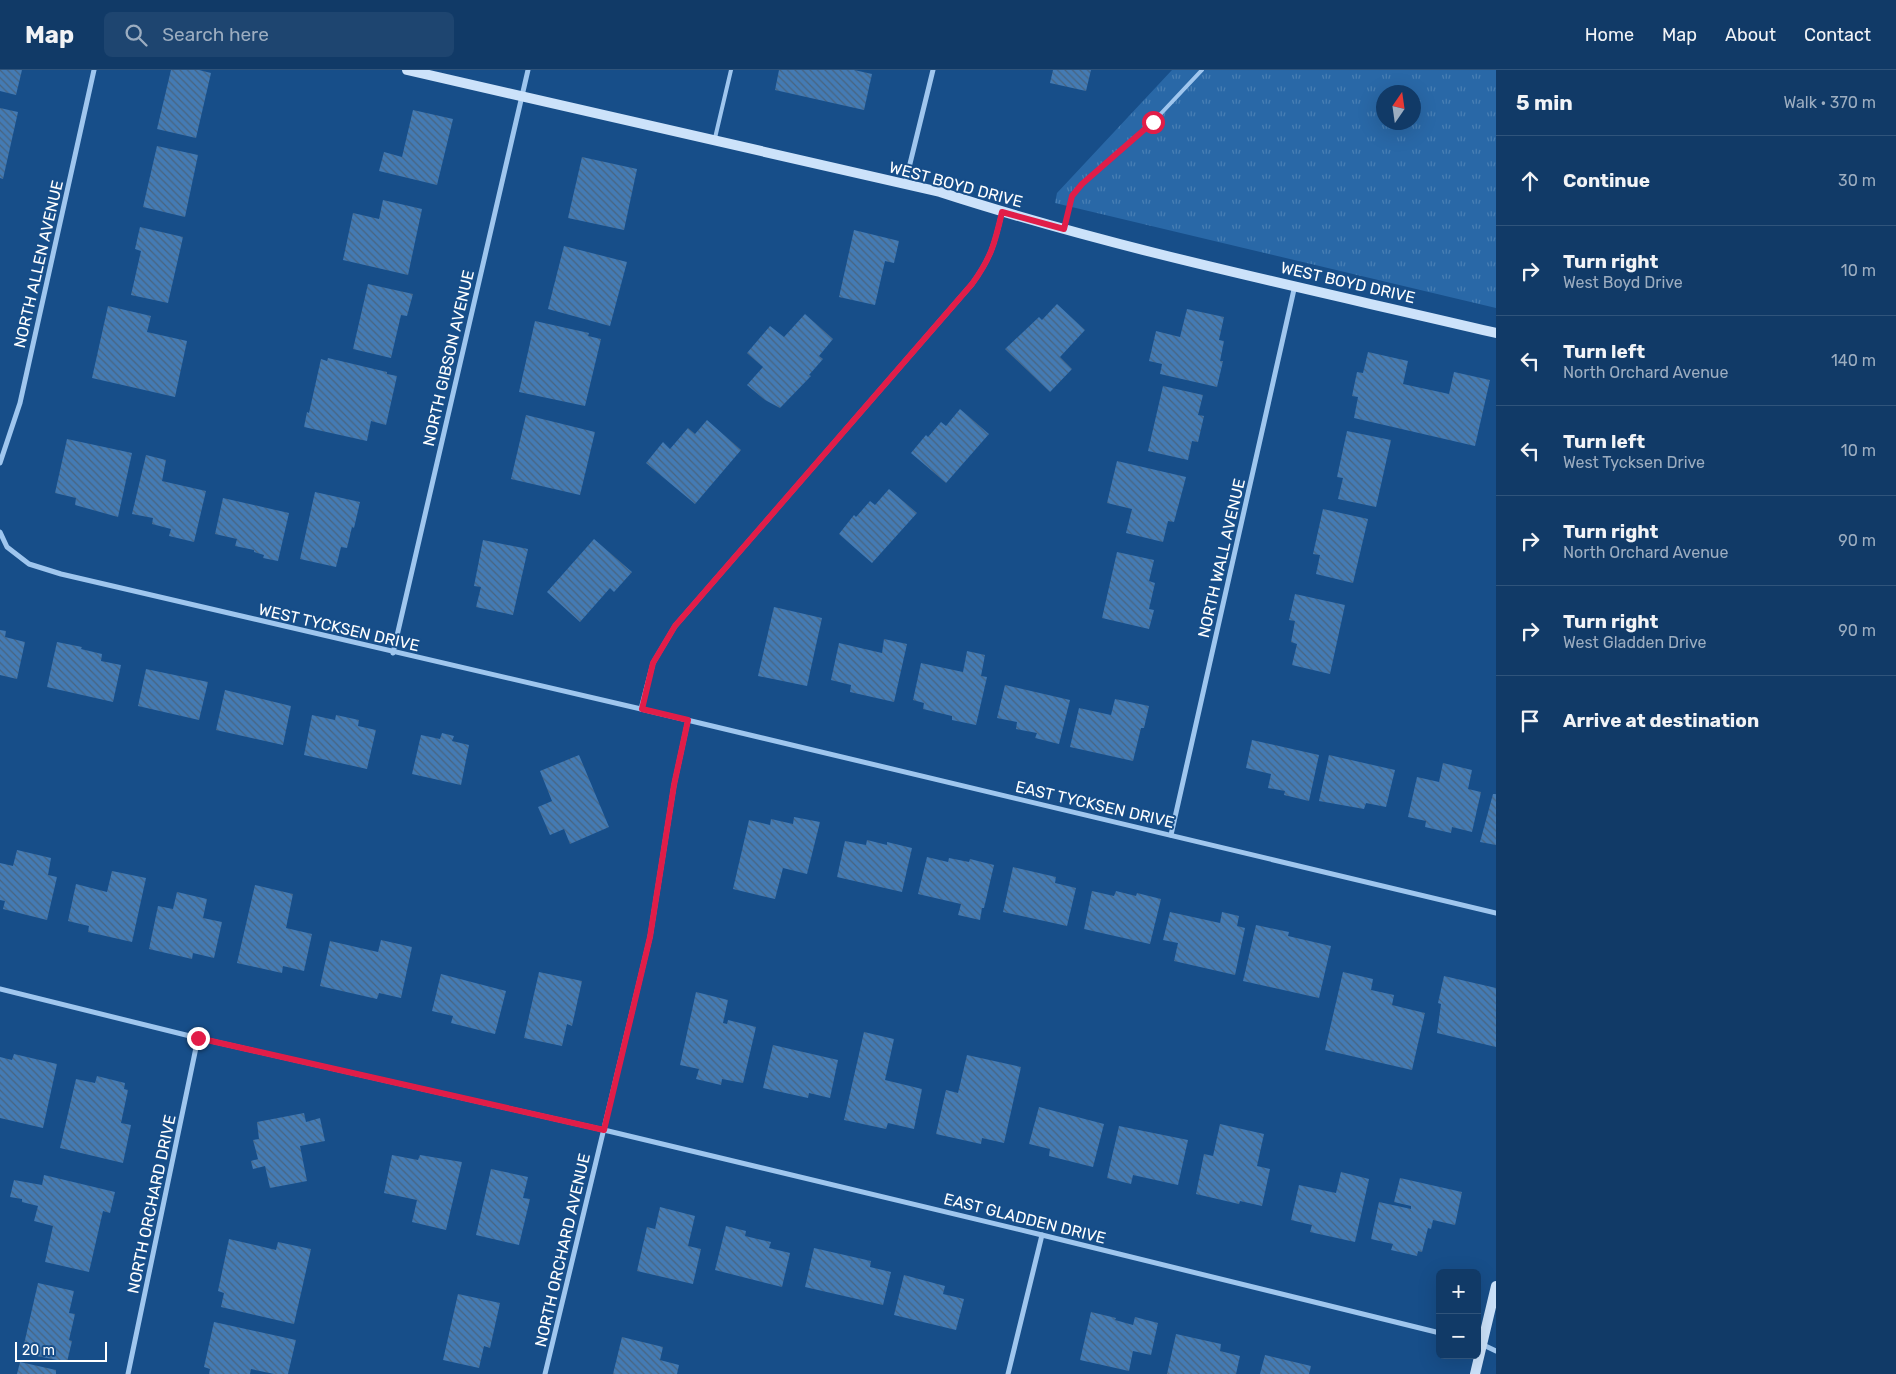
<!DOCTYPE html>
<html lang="en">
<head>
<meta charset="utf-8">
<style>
  body { margin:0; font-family:Rubik,sans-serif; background:#1e4570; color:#f1f3f6 }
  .controls { position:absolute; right:15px; bottom:15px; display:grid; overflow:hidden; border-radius:8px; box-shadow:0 5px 20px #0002 }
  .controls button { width:45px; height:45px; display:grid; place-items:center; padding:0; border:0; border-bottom:1px solid #30547b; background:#113a67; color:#f1f3f6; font:25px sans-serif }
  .compass { position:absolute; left:1376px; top:15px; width:45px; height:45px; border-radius:50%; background:#113a67; box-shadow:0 5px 20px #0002; rotate:13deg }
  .scale { position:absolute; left:15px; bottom:12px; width:92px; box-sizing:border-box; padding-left:5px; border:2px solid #fff; border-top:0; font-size:14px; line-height:18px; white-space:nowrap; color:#fff; -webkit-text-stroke:4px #174e89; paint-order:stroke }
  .stop { position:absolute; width:15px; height:15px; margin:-11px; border:4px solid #e11d48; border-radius:50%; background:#fff }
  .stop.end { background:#e11d48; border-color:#fff; box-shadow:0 1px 5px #0008 }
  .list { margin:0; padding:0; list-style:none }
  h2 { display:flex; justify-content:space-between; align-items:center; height:65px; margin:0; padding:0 20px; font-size:21px }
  h2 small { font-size:16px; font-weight:400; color:#9cadc0 }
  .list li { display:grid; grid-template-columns:32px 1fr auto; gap:15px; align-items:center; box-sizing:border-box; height:90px; padding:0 20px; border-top:1px solid #30547b }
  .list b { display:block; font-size:19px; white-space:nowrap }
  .list p { margin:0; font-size:16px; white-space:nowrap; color:#9cadc0 }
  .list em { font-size:16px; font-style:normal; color:#9cadc0 }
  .icon { flex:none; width:28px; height:28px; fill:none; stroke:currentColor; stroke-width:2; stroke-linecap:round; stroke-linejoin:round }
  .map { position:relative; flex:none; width:1496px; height:1304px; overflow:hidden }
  header { display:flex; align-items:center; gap:30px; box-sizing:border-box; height:70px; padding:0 25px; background:#113a67; border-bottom:1px solid #30547b }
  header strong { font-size:24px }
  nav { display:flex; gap:28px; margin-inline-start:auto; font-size:18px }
  .search { width:350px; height:45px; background:#1e4570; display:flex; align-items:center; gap:12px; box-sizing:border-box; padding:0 18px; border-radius:8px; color:#9cadc0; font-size:19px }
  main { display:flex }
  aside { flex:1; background:#113a67 }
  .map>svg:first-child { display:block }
  .grass { fill:url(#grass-tufts); fill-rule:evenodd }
  .building { fill:url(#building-back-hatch) }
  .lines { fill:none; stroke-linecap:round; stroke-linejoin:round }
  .lane { stroke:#9fc6ee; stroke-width:4 }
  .street { stroke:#9fc6ee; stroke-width:5 }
  .secondary { stroke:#cce2fa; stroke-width:10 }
  .route { stroke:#e11d48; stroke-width:6 }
  .labels { text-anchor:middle; stroke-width:4; stroke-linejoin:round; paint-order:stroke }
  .street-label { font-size:16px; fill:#fff; stroke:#174e89 }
</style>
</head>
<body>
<header>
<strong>Map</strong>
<div class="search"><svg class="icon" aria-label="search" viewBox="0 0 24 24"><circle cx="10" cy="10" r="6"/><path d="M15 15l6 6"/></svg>Search here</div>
<nav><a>Home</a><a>Map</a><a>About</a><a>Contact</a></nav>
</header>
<main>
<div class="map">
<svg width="1496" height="1304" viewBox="0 0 1496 1304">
  <defs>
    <pattern id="grass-tufts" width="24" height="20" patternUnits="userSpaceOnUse" patternTransform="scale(1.25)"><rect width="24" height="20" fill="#2968a7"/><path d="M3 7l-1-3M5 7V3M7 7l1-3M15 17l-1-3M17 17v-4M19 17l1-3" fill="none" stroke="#497fb4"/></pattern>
    <pattern id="building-back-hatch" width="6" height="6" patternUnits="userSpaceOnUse" patternTransform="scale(1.25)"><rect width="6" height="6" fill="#447bb4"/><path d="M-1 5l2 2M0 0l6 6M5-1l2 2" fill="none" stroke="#486480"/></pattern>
  </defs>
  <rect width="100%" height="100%" fill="#174e89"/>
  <path class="grass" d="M1172,0h324v238l-441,-105 2,-10zM1384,22h30v30h-30z"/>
  <g class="building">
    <path d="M0,0h22l-6,25 -16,-4z"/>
    <path d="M171,0h28l12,3 -15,65 -39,-9z"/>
    <path d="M779,0h75l18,4 -8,36 -89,-20z"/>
    <path d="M1053,0h38l-5,21 -36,-8z"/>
    <path d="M0,38l18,4 -15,67 -3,-1z"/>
    <path d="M413,40l40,9 -16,66 -58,-14 5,-19 18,5z"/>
    <path d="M157,76l41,9 -13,62 -42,-10z"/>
    <path d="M582,87l55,12 -13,61 -56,-12z"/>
    <path d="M383,130l39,9 -14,66 -65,-15 10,-47 26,6z"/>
    <path d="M140,157l43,10 -15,66 -37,-8 10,-44 -6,-2z"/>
    <path d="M854,160l45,11 -5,22 -9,-2 -10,44 -36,-8z"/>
    <path d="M564,176l63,16 -17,64 -62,-17z"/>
    <path d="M368,214l45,10 -6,22 -6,-1 -10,43 -38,-9z"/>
    <path d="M1057,234l28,26 -25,27 12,12 -22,23 -45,-43 34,-32 3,3z"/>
    <path d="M108,236l43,10 -4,16 40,9 -12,56 -83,-19z"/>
    <path d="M1187,239l37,8 -5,23 5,1 -4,20h3l-6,26 -57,-13 2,-10 -13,-3 7,-30 24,6z"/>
    <path d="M805,244l28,25 -14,17 4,3 -14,16 2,1 -31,32 -15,-8 -18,-15 16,-18 -16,-14 23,-27 14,11z"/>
    <path d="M535,251l54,12 -1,3 13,3 -16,67 -66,-14z"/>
    <path d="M1368,282l40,9 -5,23 46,10 5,-22 36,8 -15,66 -121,-28 4,-21 -6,-1 5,-24 6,1z"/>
    <path d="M328,288l59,14v2l10,2 -11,49 -15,-4 -4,20 -63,-14 3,-15 2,1 12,-54 6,2z"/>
    <path d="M1163,316l40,9 -5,20 6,1 -6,26 -6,-1 -4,19 -40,-9z"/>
    <path d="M960,339l29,25 -43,49 -35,-30 15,-18 2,2 13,-15 5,4z"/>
    <path d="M526,345l69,17 -15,63 -69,-16z"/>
    <path d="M707,350l34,30 -46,54 -49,-41 17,-21 7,7 18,-21 7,6z"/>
    <path d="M1347,361l44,9 -15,67 -38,-8 5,-21 -6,-1z"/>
    <path d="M67,369l65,14 -14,64 -43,-12 1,-7 -21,-5z"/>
    <path d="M146,385l20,5 -4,21 44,10 -12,51 -25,-6 2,-7 -19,-5 1,-6 -21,-4z"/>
    <path d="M1117,391l69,16 -12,45 -6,-1 -5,21 -37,-9 6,-24 -25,-6z"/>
    <path d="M889,419l28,24 -45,50 -33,-29 15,-19 2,2 14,-16 5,4z"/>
    <path d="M315,422l45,10 -6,26 -2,-1 -5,21 -6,-1 -5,20 -36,-8z"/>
    <path d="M223,428l66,15 -11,48 -15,-3 1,-3 -10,-3v-2l-19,-4 2,-7 -22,-5z"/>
    <path d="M1323,439l45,10 -15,64 -37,-9 4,-19 -7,-1z"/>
    <path d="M594,469l38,33 -18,20 -4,-4 -30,34 -33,-30z"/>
    <path d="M483,470l45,9 -15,66 -37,-8 5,-20 -7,-1z"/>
    <path d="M1117,482l37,8 -5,21 6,2 -6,26 5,1 -5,19 -47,-11z"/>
    <path d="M1295,524l50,11 -15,69 -38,-9 5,-21 -6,-2 4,-21 -6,-1z"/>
    <path d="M774,537l48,11 -15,68 -49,-10z"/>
    <path d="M0,560l6,1 -1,6 20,5 -8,37 -17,-4z"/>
    <path d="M884,569l23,5 -13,58 -44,-10 1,-7 -20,-5 8,-37 43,10z"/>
    <path d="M57,572l25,5 -1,2 21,5 -1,7 20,4 -8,37 -66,-15z"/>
    <path d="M967,581l18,4 -4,21 6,1 -11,48 -24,-5v-4l-29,-7 1,-6 -11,-3 8,-37 42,9z"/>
    <path d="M146,599l62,13 -9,38 -61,-14z"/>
    <path d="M1005,615l65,15 -11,44 -24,-6 2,-5 -21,-4 1,-7 -20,-4z"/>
    <path d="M225,620l66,16 -8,39 -67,-15z"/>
    <path d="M1115,629l34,7 -5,22h-3l-8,33 -63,-14 9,-39 32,7z"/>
    <path d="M312,645l23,5 1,-5 23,5 -1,6 18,4 -9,39 -63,-14z"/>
    <path d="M442,663l12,3 -2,5 17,4 -8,40 -49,-11 9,-39 19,4z"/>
    <path d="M1252,670l67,15 -10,46 -25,-6 1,-4 -17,-3 3,-14 -25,-6z"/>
    <path d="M579,685l30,72 -39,17 -6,-15 -14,6 -12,-28 14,-6 -12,-30z"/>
    <path d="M1329,685l66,15 -9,37 -20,-4 -2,6 -45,-8z"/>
    <path d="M1443,693l29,7 -4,19 13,3 -9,40 -20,-5 -1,6 -26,-6 1,-6 -18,-4 9,-40 22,5z"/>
    <path d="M1493,724h3v51l-16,-3z"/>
    <path d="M794,747l26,5 -13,52 -24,-6 -8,31 -42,-10 16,-69 21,5 1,-6 22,5z"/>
    <path d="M867,770l20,5v-3l25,6 -10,44 -65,-15 8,-36 21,4z"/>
    <path d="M17,780l34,8 -3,17 9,2 -10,43 -44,-11 2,-8 -5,-1v-37l13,3z"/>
    <path d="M927,787l21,5 1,-4 20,4 1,-3 24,6 -10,43h-2l-2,12 -22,-5 3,-11 -43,-10z"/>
    <path d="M1013,797l43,10 -1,6 21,5 -9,38 -64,-14z"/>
    <path d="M112,801l34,7 -14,64 -44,-10 1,-6 -21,-5 8,-37 31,8z"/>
    <path d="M255,815l38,9 -7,34 26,6 -8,37 -21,-5 -1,7 -45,-10z"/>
    <path d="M1092,821l22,5 2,-5 20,5 1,-3 24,6 -11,45 -66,-15z"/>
    <path d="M177,822l30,7 -4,19 19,4 -8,36 -21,-5 -1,6 -43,-10 9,-43 15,3z"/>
    <path d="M1170,842l50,11 2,-11 17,4 -2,10 8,2 -10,47 -61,-14 4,-18 -15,-3z"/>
    <path d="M1256,855l33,7 -1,4 43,10 -12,52 -76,-17z"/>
    <path d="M381,870l31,7 -11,51 -22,-5 -2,6 -57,-13 10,-45 48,11z"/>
    <path d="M539,902l43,9 -10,45 -5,-2 -5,22 -38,-8z"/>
    <path d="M1343,902l30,7 -2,11 23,5 -2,10 33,8 -13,57 -87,-20z"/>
    <path d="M441,904l65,17 -11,43 -44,-11 2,-7 -21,-5z"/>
    <path d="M1444,906l52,12v59l-59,-14 4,-29 -3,-1z"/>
    <path d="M696,922l32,8 -5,23 4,1 1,-4 28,7 -13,56 -21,-4 -1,6 -25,-6 3,-10 -19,-4z"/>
    <path d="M864,962l30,7 -9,41 37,9 -8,40 -26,-6 -2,6 -42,-9z"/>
    <path d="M773,975l65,15 -8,38 -21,-5 -1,5 -45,-10z"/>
    <path d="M14,984l43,10 -14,64 -43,-10v-61l12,3z"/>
    <path d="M967,985l54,12 -17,76 -22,-5 -1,6 -45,-10 10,-44 12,3z"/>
    <path d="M97,1006l28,7 -1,6 4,1 -7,33 10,2 -8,38 -63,-15 16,-69 19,4z"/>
    <path d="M1039,1037l65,17 -11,43 -44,-11 1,-7 -21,-5z"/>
    <path d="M304,1043l2,9 14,-4 5,23 -25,5 7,35 -37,7 -5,-22 -12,3 -2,-8 7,-2 -5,-19 6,-1 -2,-17z"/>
    <path d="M1220,1054l44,10 -7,32 13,3 -8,37 -22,-5 -1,3 -43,-10 8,-40 9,2z"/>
    <path d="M1119,1056l69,14 -10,45 -45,-10 -2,9 -24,-6z"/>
    <path d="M392,1085l26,5 2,-5 42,7 -16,68 -34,-8 5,-22 -33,-7z"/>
    <path d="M491,1099l37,8 -5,21 7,1 -11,46 -43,-10z"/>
    <path d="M1341,1102l28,7 -14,63 -45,-10 2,-7 -21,-5 8,-35 37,8z"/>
    <path d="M44,1105l71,17 -5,21 -7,-2 -14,61 -44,-10 8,-36 -19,-5 4,-15 -16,-4v-3l-12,-2 4,-17 28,5z"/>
    <path d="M1400,1108l62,14 -7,33 -22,-5 -2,9 -3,-1 -6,24 -4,-1 -1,5 -26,-6 2,-6 -22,-5 8,-37 32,7v-3l-17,-4z"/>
    <path d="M660,1137l35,9 -7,30 13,3 -8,35 -56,-13 10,-44 8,2z"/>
    <path d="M726,1156l20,5 -1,5 26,6 -2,6 21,5 -8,34 -67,-17z"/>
    <path d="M229,1169l47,11 2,-8 33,7 -17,75 -73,-17 3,-14 -6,-2z"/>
    <path d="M814,1178l57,13 -1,6 21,5 -8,33 -78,-18z"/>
    <path d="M904,1205l41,11 -2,8 21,5 -8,31 -62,-15z"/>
    <path d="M38,1213l36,8 -5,22 6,1 -6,26 3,1 -5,21 -45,-9z"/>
    <path d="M458,1224l42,9 -10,45 -6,-2 -5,22 -36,-8z"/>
    <path d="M1091,1242l25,6 -1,2 18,5 2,-8 23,6 -7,32 -18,-4 -4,20 -49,-11z"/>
    <path d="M214,1252l82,18 -8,34h-14l-23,-5 -1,5h-41l1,-5 -6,-2z"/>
    <path d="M1176,1264l45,10 -1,7 20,5 -4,18h-69z"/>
    <path d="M622,1267l41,10 -3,13 19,5 -2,9h-64z"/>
    <path d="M1265,1285l46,11 -2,8h-49z"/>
    <path d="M20,1292l36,8v4h-39z"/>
  </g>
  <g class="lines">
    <g class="lane">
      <path d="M715,68l16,-68"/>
      <path d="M1064,159l8,-33 10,-12 71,-62 49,-52"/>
    </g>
    <g class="street">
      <path d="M905,114l28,-114"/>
      <path d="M0,393l20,-60 74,-333"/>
      <path d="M0,462l7,15 22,17 32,10 580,135 855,204"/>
      <path d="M393,583l135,-583"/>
      <path d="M641,639l12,-46 22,-37 297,-342c19,-26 23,-41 30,-72"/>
      <path d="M1171,765l124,-550"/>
      <path d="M0,919l198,49 406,92 438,105 398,98"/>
      <path d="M1477,1272l19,9"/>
      <path d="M128,1304l70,-336"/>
      <path d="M545,1304l105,-437 24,-152 14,-65"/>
      <path d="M1008,1304l34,-139"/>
    </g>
    <g class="secondary">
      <path d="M407,0l533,122c182,59 370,97 556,141"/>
      <path d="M1475,1304l21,-88"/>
    </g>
  </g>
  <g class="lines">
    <path class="route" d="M198,968l406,92 46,-193 24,-152 14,-65 -46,-11 11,-46 22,-37 297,-342c19,-26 23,-41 30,-72l62,17 8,-33 10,-12 71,-62"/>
  </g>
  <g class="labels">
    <g class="street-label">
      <text transform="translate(956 114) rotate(15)" y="6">WEST BOYD DRIVE</text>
      <text transform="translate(38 194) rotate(-77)" y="6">NORTH ALLEN AVENUE</text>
      <text transform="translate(1348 212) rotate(13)" y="6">WEST BOYD DRIVE</text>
      <text transform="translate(448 288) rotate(-77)" y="6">NORTH GIBSON AVENUE</text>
      <text transform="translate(1221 488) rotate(-77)" y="6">NORTH WALL AVENUE</text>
      <text transform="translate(339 557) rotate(13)" y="6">WEST TYCKSEN DRIVE</text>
      <text transform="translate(1095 734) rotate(13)" y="6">EAST TYCKSEN DRIVE</text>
      <text transform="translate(151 1134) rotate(-78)" y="6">NORTH ORCHARD DRIVE</text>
      <text transform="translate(1025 1148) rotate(14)" y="6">EAST GLADDEN DRIVE</text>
      <text transform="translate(562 1180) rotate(-77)" y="6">NORTH ORCHARD AVENUE</text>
    </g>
  </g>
</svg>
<div class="controls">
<button>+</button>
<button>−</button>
</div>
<svg class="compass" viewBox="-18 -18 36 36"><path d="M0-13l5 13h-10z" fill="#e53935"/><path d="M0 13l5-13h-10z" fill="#9cadc0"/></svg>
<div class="scale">20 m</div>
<div class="stop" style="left:1153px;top:52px"></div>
<div class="stop end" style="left:198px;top:968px"></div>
</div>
<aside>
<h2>5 min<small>Walk · 370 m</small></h2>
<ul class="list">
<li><svg class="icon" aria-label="ahead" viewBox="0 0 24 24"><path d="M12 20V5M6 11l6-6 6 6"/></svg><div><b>Continue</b></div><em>30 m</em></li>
<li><svg class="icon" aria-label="right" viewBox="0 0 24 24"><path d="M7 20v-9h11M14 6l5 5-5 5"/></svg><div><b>Turn right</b><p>West Boyd Drive</p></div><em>10 m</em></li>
<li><svg class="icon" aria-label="left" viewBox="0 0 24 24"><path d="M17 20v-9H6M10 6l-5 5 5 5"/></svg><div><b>Turn left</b><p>North Orchard Avenue</p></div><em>140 m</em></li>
<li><svg class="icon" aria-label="left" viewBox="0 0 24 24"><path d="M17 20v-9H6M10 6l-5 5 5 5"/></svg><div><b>Turn left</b><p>West Tycksen Drive</p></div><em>10 m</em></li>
<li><svg class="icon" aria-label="right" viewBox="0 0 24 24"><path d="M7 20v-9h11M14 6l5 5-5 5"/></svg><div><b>Turn right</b><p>North Orchard Avenue</p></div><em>90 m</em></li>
<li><svg class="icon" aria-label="right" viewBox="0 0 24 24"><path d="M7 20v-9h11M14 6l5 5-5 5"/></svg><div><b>Turn right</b><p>West Gladden Drive</p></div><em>90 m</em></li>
<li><svg class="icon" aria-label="arrive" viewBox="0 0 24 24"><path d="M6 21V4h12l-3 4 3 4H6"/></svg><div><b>Arrive at destination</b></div></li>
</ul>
</aside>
</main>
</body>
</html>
